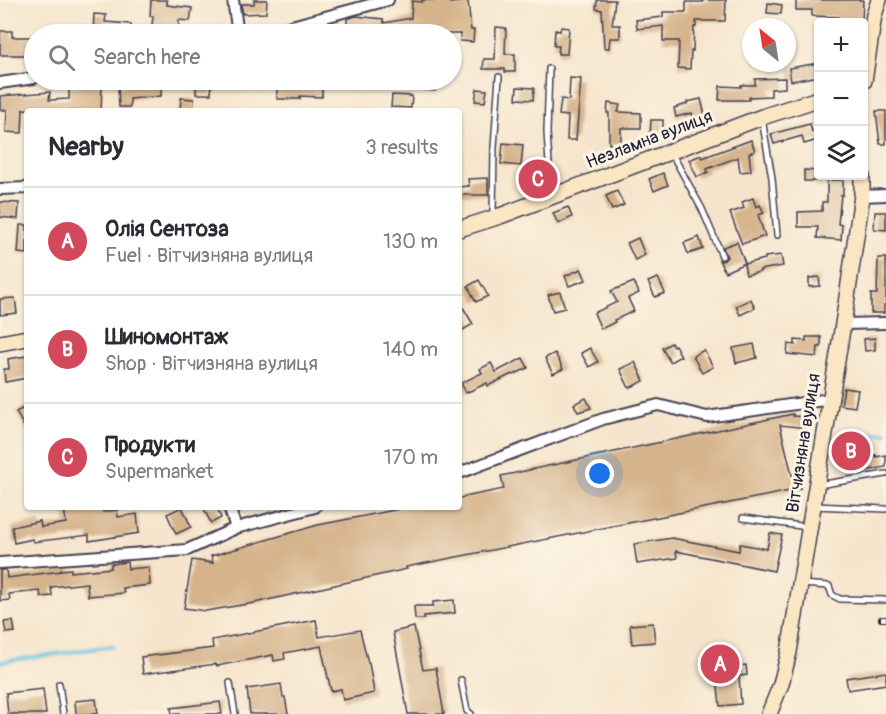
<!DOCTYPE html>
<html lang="en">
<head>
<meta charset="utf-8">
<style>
  body { margin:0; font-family:Pangolin,sans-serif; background:#f7f7f7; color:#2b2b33 }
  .controls { position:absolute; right:18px; top:18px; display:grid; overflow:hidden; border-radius:6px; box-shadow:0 2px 4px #0004 }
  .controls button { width:54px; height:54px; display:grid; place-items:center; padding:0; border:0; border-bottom:2px solid #e1e1e2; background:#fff; color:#2b2b33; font:30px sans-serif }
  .compass { position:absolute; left:742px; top:18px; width:54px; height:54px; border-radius:50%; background:#fff; box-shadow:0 2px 4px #0004; rotate:330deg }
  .you { position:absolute; left:600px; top:474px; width:21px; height:21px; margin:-15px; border:4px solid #fff; border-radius:50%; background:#1a73e8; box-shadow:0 0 0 9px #1a73e833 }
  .badge { display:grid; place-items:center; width:39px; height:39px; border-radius:50%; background:#d1495b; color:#fff; font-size:20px; font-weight:700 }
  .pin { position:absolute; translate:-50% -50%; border:3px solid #fff; box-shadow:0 2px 6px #0006 }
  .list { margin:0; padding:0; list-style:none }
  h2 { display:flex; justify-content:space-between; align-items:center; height:78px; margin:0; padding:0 24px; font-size:26px }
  h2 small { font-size:20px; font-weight:400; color:#7c7c81 }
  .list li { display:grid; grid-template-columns:39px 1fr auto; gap:18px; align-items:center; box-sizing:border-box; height:108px; padding:0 24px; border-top:2px solid #e1e1e2 }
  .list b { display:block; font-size:22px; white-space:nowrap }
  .list p { margin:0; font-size:20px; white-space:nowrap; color:#7c7c81 }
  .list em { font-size:20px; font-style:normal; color:#7c7c81 }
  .icon { flex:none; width:33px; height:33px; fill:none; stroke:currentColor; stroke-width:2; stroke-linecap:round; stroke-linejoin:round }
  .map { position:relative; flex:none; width:886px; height:714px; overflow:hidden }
  .search { position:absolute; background:#fff; box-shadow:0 2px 4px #0004; left:24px; top:24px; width:438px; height:66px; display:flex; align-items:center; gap:15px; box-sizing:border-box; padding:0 21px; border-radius:33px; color:#7c7c81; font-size:22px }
  .panel { position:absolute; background:#fff; box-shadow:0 2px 4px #0004; left:24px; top:108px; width:438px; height:402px; border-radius:6px }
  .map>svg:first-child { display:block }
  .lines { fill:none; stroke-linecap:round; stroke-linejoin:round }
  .stream { stroke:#5fc0dd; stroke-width:4 }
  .building { fill:#d5b38b }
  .lane-casing { stroke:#423f51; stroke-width:8 }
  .street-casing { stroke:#423f51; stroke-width:14 }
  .secondary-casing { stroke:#423f51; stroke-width:18 }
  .lane { stroke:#fff; stroke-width:5 }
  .street { stroke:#fff; stroke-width:10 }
  .secondary { stroke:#fbe6c4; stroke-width:15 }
  .rail-casing { stroke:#22223b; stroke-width:6 }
  .rail { stroke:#fcf5e5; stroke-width:4; stroke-dasharray:11; stroke-linecap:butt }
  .labels { text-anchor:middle; stroke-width:6; stroke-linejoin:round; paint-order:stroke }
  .street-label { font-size:18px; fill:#22223b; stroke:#fcf5e5 }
</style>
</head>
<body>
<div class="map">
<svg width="886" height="714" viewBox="0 0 886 714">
  <rect width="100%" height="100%" fill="#fcf5e5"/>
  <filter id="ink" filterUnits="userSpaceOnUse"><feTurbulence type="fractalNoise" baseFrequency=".0167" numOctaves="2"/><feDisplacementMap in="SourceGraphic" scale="12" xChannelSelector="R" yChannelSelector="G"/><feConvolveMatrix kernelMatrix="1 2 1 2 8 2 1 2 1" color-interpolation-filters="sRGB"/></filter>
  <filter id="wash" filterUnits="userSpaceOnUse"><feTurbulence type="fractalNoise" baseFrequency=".008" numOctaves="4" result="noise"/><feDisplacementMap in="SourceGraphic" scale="24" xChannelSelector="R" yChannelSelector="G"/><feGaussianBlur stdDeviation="1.35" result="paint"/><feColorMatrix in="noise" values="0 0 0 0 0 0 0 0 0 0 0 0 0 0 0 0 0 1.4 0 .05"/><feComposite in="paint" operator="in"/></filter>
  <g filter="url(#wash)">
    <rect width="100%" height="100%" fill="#f6e5cc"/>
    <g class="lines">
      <g class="stream">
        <path d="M864,434l22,-1"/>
        <path d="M0,662l113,-16"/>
      </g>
    </g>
    <g id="blocks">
      <g class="building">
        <path d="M151,0h16v5l25,3 -2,13 -11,-1 -1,12h-10v2h-17l2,-18h-3z"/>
        <path d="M254,0h13l-1,13 -23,1 -2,-10h13z"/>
        <path d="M422,0h28v3l18,-2 3,29h3l-1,12 -13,-1 1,-7h-40v-2l-22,-1v3h-46l1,-9h-7v-6l9,-3 27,3 1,4 27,-5 1,-17 10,1z"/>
        <path d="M597,0h18l-3,25h8v13h-10l-1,10h-5l-2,-38 -6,-1z"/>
        <path d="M703,0h23l-1,21h-29v6h-2l-1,24h-2l-1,18 -12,-1 1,-27h-16v-15l-26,3 -1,-9 27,-3v-5h23v-10h17z"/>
        <path d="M796,0h67l-1,22h-24l1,-5 -27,-1v-6h-16z"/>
        <path d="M768,3l14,2 -1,9 -14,-1z"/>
        <path d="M94,14l12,1 -1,7 26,2 -1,10h-37z"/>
        <path d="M496,27l10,1 -1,26h10v18h-10v-3h-22l1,-10h11z"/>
        <path d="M561,27l8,1 -2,26h-9l1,-8h-5l1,-16 5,1z"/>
        <path d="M0,31h12v6h22v18h-34z"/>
        <path d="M819,63v13l-28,5 -2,-13z"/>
        <path d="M570,78l11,1 -5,61h-9l1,-24 -9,-1 2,-16 8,1z"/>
        <path d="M785,78v10l-14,1v7l-22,1v3h-30l1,-14 21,1v-2h14v-6z"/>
        <path d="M134,80h27v16l-31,3v8h-11l-1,-21h8v-3h8z"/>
        <path d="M196,80h16l-1,14h-15z"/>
        <path d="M310,80h12v17l-22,-1v3h-23v-12h33z"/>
        <path d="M417,80l19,1 -1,10 -19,-2z"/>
        <path d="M92,86h10l-1,25h-41l-37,-2 -1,24 -16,-1 1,-22h-7v-14l50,-4 -1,8 20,-1v-12z"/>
        <path d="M517,87l17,1 -1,12 -17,-1z"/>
        <path d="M477,89l10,1 -2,12 -10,-1z"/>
        <path d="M392,95l20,1 -1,12 -20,-1z"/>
        <path d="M181,98l13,1 -1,12h-13z"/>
        <path d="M701,99l4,16 -12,3 -1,-5 -16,4 -2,-9 13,-4v-2z"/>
        <path d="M608,103l12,2 -2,7 23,1v15h-20v17l-12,-1v-31h-2z"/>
        <path d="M876,111h10v33h-6z"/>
        <path d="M651,120h12v17h-13z"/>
        <path d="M810,124l2,8 4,-1 2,9 -14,4 -2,-8 -28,8 -3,-10z"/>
        <path d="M751,140l4,11 -6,2 2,18 -11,1 -2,-15 -31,12 1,3 -11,5 -8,-17 12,-5 1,3z"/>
        <path d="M503,143l20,2 -2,21 -20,-2z"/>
        <path d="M804,170l15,1v10h-15z"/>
        <path d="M544,171l1,11 -14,5 -3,-11z"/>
        <path d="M663,173l5,12 -14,6 -5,-12z"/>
        <path d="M488,178v17h-29v-8l10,-1 -1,-7z"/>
        <path d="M827,180h16v15h-2l-3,29 4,1 -1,15 -24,-2 1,-11h-20v-15l24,-1v-9h5z"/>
        <path d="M617,191l7,14 -12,5 -6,-14z"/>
        <path d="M753,198l3,9 4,-2 4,8 -6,2 7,21 -23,8 -12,-31 14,-5 -2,-6z"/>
        <path d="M0,202l19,1 -1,16 -18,-2z"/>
        <path d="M568,207l4,10 -14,7 -5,-11z"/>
        <path d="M875,212h11v18l-12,-1z"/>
        <path d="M20,225h7v29l-9,-1z"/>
        <path d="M699,237l4,12 -15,5 -4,-11z"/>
        <path d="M638,238l7,17 -10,5 -8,-17z"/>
        <path d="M737,242l8,21 -20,9 -6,-12 4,1 4,-4 -4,-10z"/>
        <path d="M781,255l2,11 -23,4v2l-14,3 -2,-11 21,-5v-2z"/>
        <path d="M878,258h8v47h-2v8h-13v-19h6z"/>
        <path d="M581,269l5,11 -17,6 -4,-10z"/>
        <path d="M819,277l1,9 -11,1v-9z"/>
        <path d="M658,278l7,15 -10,4 -7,-15z"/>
        <path d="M479,280l9,16 -12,6 -8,-16z"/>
        <path d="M634,282l5,11 -11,5 6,13 -20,9 1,2 -14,7 -7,-16 23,-11 -6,-11z"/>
        <path d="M560,292l5,16 -12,3 -5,-16z"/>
        <path d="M15,298l2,15 -17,2v-16z"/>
        <path d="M751,299l4,9 -15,7 -4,-9z"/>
        <path d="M459,301l14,23 -10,6 -4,-6z"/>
        <path d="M806,337h15v10h-3l-1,10 -30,-3 1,-10 7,1v-5l11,1z"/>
        <path d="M875,338v12l-10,1 -1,-12z"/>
        <path d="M671,343l2,3 2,-1 6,11 -11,6 -8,-14z"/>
        <path d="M754,344l3,14 -21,5 -3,-15z"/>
        <path d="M590,348l8,14 -9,5 -8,-14z"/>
        <path d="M704,350l9,17 -11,6 -9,-17z"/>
        <path d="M555,353l8,16 -10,5 -8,-16z"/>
        <path d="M27,356v22l-22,4 -1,-13h5l-1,-10z"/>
        <path d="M523,358l5,10 -15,7 -1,-1 -24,12 -1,-3 -21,10 -5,-10 21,-10 -2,-4 11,-6 5,9z"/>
        <path d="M635,362l9,19 -15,7 -9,-19z"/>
        <path d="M844,388l14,2 -3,17 -14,-2z"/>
        <path d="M586,398l5,10 -13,4 -4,-8z"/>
        <path d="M27,406v26l-11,-20z"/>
        <path d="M793,414v2l15,1 -1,11 -27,-3 12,50 5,-1 3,15 -394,78 1,2 -153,34 -48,8 -22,-3 8,-48 21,3 -2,-7 107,-31 92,-18h49v-9l45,-9 -3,-13z"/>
        <path d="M876,455v2l10,-2v12l-27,5 -2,-14z"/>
        <path d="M64,507h38l1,5 14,-2 1,7 19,-3 2,19 -50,8v-6l-56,7v-3l-19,4 -2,-16 28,-6 1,6 25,-4z"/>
        <path d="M182,507l9,20 -15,7 -9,-20z"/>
        <path d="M203,507h13l5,11 -10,5z"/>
        <path d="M770,533l12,2 -8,36 -98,-20 1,7 -40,6 -3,-20 38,-6 67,13 1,-7 27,5z"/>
        <path d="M127,562l1,7 21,-2 1,18 -27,3 1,5 -36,3 -1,-13 -36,4 1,9 -11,1 -1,-6 -31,3 1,6 -10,1v-31h6l1,8 54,-7v-1l10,-1v3l40,-4v-4z"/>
        <path d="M454,600l1,13 -31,3v3h-9l-1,-13h19v-4z"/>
        <path d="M316,620l3,17 41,-7 8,33h1l5,30 -31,7 -2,-11 -10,2 -10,-45 -37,7 1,6 -11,2 -1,-6 -56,11 -1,-2 -73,10 -2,-17 72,-9 -1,-8z"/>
        <path d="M13,621l2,11 -9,1 -2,-11z"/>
        <path d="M653,623l2,19 -23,2 -2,-19z"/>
        <path d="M414,627l9,43 13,-2 8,46h-36l-15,-82z"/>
        <path d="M746,665l1,10 -8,1 2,28 -21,2 -3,-28 -8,1 -1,-10z"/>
        <path d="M886,672v12l-38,6 -2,-12z"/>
        <path d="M281,684l2,13h2l3,17h-38l-3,-25z"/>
        <path d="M43,689l3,25h-38l-2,-21z"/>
        <path d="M96,699l2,15h-22l-1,-13z"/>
        <path d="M220,702l2,12h-50l-1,-6z"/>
      </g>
    </g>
  </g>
  <g filter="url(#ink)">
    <use href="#blocks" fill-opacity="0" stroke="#423f51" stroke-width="1.5"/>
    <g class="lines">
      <defs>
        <g id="lane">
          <path d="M549,69l-2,63 4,63"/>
          <path d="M762,119l10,59 5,57"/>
          <path d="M672,154l30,55 20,47"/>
          <path d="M493,216l1,-69 5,-70"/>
          <path d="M818,485l68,-11"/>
          <path d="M814,506l72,3"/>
          <path d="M743,518l65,9"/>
          <path d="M801,584l28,2 3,9 8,4 46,1"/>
          <path d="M461,680l6,31 4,3"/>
          <path d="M230,683l5,31"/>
          <path d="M59,684l4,30"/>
        </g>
        <g id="street">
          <path d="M233,0l5,34"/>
          <path d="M262,34l126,-34"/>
          <path d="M0,83l34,-5"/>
          <path d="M0,189l27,-1"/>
          <path d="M862,196l24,-1"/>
          <path d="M843,324l43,-1"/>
          <path d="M459,473l144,-54 55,-14 49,12 123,-18"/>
          <path d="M229,507l7,21"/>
          <path d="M0,563l187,-13 49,-22 79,-21"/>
        </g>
        <g id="secondary">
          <path d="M864,81l10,-66 5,-15"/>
          <path d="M459,229l41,-13 262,-99 56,-18"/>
          <path d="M0,343l27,-5"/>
          <path d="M769,714l12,-30 8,-32 54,-328 19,-128v-20"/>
        </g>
      </defs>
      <use href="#lane" class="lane-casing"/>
      <use href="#street" class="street-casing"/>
      <use href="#secondary" class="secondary-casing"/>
      <use href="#lane" class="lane"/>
      <use href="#street" class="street"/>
      <use href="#secondary" class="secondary"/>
      <defs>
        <path id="rail" d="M881,619h5"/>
      </defs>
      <use href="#rail" class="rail-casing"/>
      <use href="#rail" class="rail"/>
    </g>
  </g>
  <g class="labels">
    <g class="street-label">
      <text transform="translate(649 139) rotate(-21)" y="6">Незламна вулиця</text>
      <text transform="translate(803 443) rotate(-81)" y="6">Вітчизняна вулиця</text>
    </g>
  </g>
</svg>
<div class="controls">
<button>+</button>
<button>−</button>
<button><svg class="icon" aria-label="layers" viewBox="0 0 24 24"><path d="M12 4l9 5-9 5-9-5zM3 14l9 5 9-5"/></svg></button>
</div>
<svg class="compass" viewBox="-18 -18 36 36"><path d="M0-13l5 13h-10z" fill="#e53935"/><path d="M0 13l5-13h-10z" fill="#7c7c81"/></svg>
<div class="you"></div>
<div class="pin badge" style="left:720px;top:664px">A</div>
<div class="pin badge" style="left:851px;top:451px">B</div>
<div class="pin badge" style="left:538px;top:179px">C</div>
<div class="search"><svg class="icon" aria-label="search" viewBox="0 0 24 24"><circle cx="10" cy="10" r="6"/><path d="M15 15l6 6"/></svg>Search here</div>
<section class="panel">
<h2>Nearby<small>3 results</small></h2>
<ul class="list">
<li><span class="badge">A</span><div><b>Олія Сентоза</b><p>Fuel · Вітчизняна вулиця</p></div><em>130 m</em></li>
<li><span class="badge">B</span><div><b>Шиномонтаж</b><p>Shop · Вітчизняна вулиця</p></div><em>140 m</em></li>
<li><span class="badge">C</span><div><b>Продукти</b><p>Supermarket</p></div><em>170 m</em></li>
</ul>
</section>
</div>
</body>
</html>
